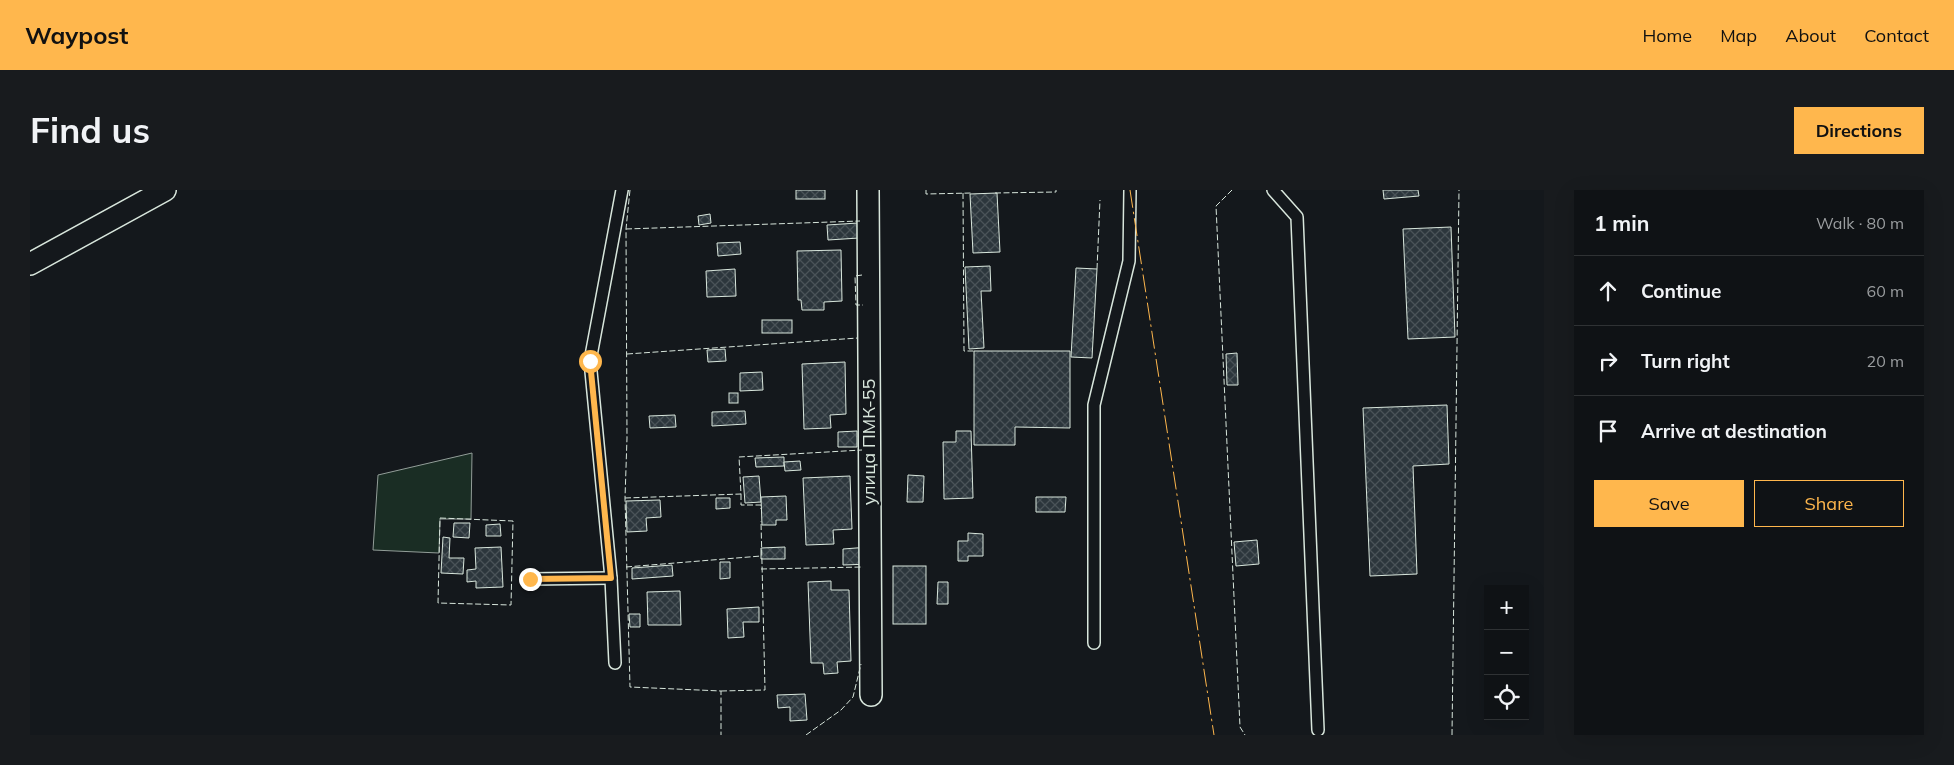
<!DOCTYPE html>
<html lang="en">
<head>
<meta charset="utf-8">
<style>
  body { margin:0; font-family:Mulish,sans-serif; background:#181b1e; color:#f1f3f6 }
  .controls { position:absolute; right:15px; bottom:15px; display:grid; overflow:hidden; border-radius:0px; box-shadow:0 5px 20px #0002 }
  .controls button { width:45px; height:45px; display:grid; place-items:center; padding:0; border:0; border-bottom:1px solid #2f3234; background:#0f1215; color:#f1f3f6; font:25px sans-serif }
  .stop { position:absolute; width:15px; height:15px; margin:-11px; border:4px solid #ffb74d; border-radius:50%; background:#fff }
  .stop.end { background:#ffb74d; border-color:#fff; box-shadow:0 1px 5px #0008 }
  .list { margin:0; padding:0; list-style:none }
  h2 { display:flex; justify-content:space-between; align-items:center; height:65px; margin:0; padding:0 20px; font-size:21px }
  h2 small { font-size:16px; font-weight:400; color:#9b9ea0 }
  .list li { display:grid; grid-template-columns:32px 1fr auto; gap:15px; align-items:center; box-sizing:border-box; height:70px; padding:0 20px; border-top:1px solid #2f3234 }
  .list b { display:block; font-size:19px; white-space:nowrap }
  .list em { font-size:16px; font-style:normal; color:#9b9ea0 }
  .actions { display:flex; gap:10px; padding:15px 20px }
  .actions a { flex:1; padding:11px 0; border:1px solid #ffb74d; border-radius:0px; text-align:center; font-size:18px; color:#ffb74d }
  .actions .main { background:#ffb74d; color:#111 }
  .icon { flex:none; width:28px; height:28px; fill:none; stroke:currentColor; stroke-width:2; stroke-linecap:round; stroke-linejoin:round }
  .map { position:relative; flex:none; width:1514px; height:545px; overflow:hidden; border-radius:0px }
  header { display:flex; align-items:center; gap:30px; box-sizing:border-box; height:70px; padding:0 25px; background:#ffb74d; color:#111 }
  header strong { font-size:24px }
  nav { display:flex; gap:28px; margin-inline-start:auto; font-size:18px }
  .intro { display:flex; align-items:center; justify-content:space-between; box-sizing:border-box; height:120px; padding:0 30px }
  h1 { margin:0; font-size:35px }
  .button { padding:12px 22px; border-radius:0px; background:#ffb74d; color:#111; font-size:18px; font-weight:700 }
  main { display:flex; gap:30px; padding:0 30px }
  aside { flex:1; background:#0f1215; border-radius:0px; box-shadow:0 5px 20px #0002 }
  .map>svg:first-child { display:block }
  .green { fill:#1a2d24; stroke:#939e99 }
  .building { fill:url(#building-cross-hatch); stroke:#d8e6dc }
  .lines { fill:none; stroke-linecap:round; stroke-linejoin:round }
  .service-casing { stroke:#d8e6dc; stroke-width:14 }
  .minor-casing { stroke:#d8e6dc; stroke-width:24 }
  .service { stroke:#14181c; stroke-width:11 }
  .minor { stroke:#14181c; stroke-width:21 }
  .fence { stroke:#d8e6dc; stroke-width:1; stroke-dasharray:6 2.5; stroke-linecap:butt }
  .power { stroke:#ffb74d; stroke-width:1; stroke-dasharray:18 4 2.5 4; stroke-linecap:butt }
  .route { stroke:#ffb74d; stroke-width:6 }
  .labels { text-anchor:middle; stroke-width:4; stroke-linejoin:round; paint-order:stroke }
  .street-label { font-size:18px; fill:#d8e6dc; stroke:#14181c }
</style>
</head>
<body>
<header>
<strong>Waypost</strong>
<nav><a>Home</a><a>Map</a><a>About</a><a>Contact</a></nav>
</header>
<div class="intro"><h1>Find us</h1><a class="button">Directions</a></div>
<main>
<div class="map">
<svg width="1514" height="545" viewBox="0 0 1514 545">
  <defs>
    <pattern id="building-cross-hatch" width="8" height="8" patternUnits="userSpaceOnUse" patternTransform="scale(1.25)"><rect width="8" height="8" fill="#2c363c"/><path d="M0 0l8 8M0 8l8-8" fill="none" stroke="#4a5358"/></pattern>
  </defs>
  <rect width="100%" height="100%" fill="#14181c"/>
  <path class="green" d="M442,263l-1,66h-31l-1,34 -66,-3 5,-75z"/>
  <g class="building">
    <rect x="766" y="0" width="29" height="9"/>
    <path d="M1353,0h35l1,6 -35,3z"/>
    <path d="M967,3l3,59 -27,1 -3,-59z"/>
    <path d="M680,24l1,9 -12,2 -1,-9z"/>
    <path d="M828,33l1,15 -31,2 -1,-15z"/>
    <path d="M1421,37l4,110 -47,2 -5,-110z"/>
    <path d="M710,52l1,12 -23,2 -1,-13z"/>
    <path d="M811,60l1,51 -18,1v8h-22l-1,-10h-3l-1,-49z"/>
    <path d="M960,76l1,25h-10l3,57 -15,1 -4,-82z"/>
    <path d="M1046,78l21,1 -5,89 -21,-1z"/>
    <path d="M705,79l1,27 -29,1 -1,-26z"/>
    <rect x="732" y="130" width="30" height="13"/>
    <path d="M695,159l1,12 -18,1 -1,-12z"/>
    <path d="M944,161h96v77l-55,-1v18h-41z"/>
    <path d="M1207,163l1,32h-11l-1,-31z"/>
    <path d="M815,172l1,52 -16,1 1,13 -27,1 -2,-65z"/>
    <path d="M732,182l1,18 -23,1v-18z"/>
    <rect x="699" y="203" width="9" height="10"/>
    <path d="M1417,215l2,59 -36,2 4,108 -47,2 -7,-168z"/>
    <path d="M715,221l1,13 -34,2v-14z"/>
    <path d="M645,225l1,12 -26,1 -1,-12z"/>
    <path d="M827,241v16h-19v-15z"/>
    <path d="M926,241h15l2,67 -29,1 -1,-57h13z"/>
    <path d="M754,267v9l-28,1 -1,-9z"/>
    <path d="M770,271l1,9 -16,1 -1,-9z"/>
    <path d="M878,285l16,1 -1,26h-16z"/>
    <path d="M729,286l2,26 -16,1 -2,-26z"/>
    <path d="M820,286l2,53 -19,1 1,14 -28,1 -3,-67z"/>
    <path d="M756,306l1,24h-11v5h-14l-1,-28z"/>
    <path d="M1006,307h30l-1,15h-29z"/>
    <path d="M686,308h14v10l-14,1z"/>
    <path d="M630,310l1,17 -15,1 1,13 -20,1 -1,-31z"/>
    <path d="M424,333h16l-1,15 -16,-1z"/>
    <path d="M470,334l1,12h-15v-11z"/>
    <path d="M938,343l15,1v22h-15v5h-10v-20h10z"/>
    <path d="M413,347l7,1 -1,20h15l-1,16 -22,-1z"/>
    <path d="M1227,350l2,24 -23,2 -2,-24z"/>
    <path d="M471,357l2,40 -27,1v-7l-9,1v-12l9,-1 -1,-21z"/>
    <path d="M755,357v12h-24v-11z"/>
    <path d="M839,357l1,17 -27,1v-16z"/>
    <path d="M690,372h10v16l-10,1z"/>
    <path d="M642,375l1,11 -41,3v-11z"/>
    <rect x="863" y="376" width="33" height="58"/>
    <path d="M801,391v9h18l2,71 -14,1 1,11 -14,1 -1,-11h-12l-3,-81z"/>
    <path d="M908,392h10v22h-11z"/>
    <path d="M650,401l1,34h-33l-1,-33z"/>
    <path d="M729,417v15h-16l1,15 -16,1 -1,-29z"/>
    <path d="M599,424h11v13h-10z"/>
    <path d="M775,504l2,26 -17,1v-14l-12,1 -1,-13z"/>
  </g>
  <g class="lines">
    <defs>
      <g id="service">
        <path d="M1243,0l24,27 21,513"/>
        <path d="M500,389l81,-1"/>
        <path d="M1064,453v-238l35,-144 1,-71"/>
        <path d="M585,473l-4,-85 -21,-217 32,-171"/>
      </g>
      <g id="minor">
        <path d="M838,0l3,505"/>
        <path d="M0,74l135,-74"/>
      </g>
    </defs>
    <use href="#service" class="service-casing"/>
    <use href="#minor" class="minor-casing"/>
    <use href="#service" class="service"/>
    <use href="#minor" class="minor"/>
    <g class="fence">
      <path d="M600,0l-4,39 1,209 -2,60 5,189 91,4v44"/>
      <path d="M896,0v4l46,-1"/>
      <path d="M1202,0l-16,16 24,521 5,8"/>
      <path d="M933,3l1,158h10"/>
      <path d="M965,3l61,-1v-2"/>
      <path d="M596,39l234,-8"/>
      <path d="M1067,79l3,-69"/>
      <path d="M832,85l-7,1 1,29h7"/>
      <path d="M597,164l231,-16"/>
      <path d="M711,304v11h20v4"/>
      <path d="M595,308l116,-4 -2,-37 123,-7"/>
      <path d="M410,328l73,3 -2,84 -73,-2z"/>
      <path d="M596,377l135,-11"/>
      <path d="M731,379l102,-2"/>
      <path d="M691,501l44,-1 -4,-169"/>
      <path d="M776,545l35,-25 12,-13 8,-33"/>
      <path d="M1422,545l7,-545"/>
    </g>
    <path class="power" d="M1100,0l84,545"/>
  </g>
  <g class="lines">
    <path class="route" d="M500,389l81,-1 -21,-217"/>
  </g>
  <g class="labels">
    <g class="street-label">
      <text transform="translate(839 252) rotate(-90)" y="6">улица ПМК-55</text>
    </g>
  </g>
</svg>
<div class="controls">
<button>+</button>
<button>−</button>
<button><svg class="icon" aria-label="locate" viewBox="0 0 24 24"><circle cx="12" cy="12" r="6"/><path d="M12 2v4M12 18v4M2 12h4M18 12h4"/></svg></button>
</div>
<div class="stop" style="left:560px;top:171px"></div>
<div class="stop end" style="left:500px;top:389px"></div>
</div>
<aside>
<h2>1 min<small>Walk · 80 m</small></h2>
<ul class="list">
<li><svg class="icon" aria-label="ahead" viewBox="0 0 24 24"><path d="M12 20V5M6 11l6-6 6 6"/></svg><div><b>Continue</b></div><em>60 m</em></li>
<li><svg class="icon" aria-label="right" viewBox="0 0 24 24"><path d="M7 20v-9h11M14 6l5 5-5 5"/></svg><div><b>Turn right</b></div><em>20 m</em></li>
<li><svg class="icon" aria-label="arrive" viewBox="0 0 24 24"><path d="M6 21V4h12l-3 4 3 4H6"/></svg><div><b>Arrive at destination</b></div></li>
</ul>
<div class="actions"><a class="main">Save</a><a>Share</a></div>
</aside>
</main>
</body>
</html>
